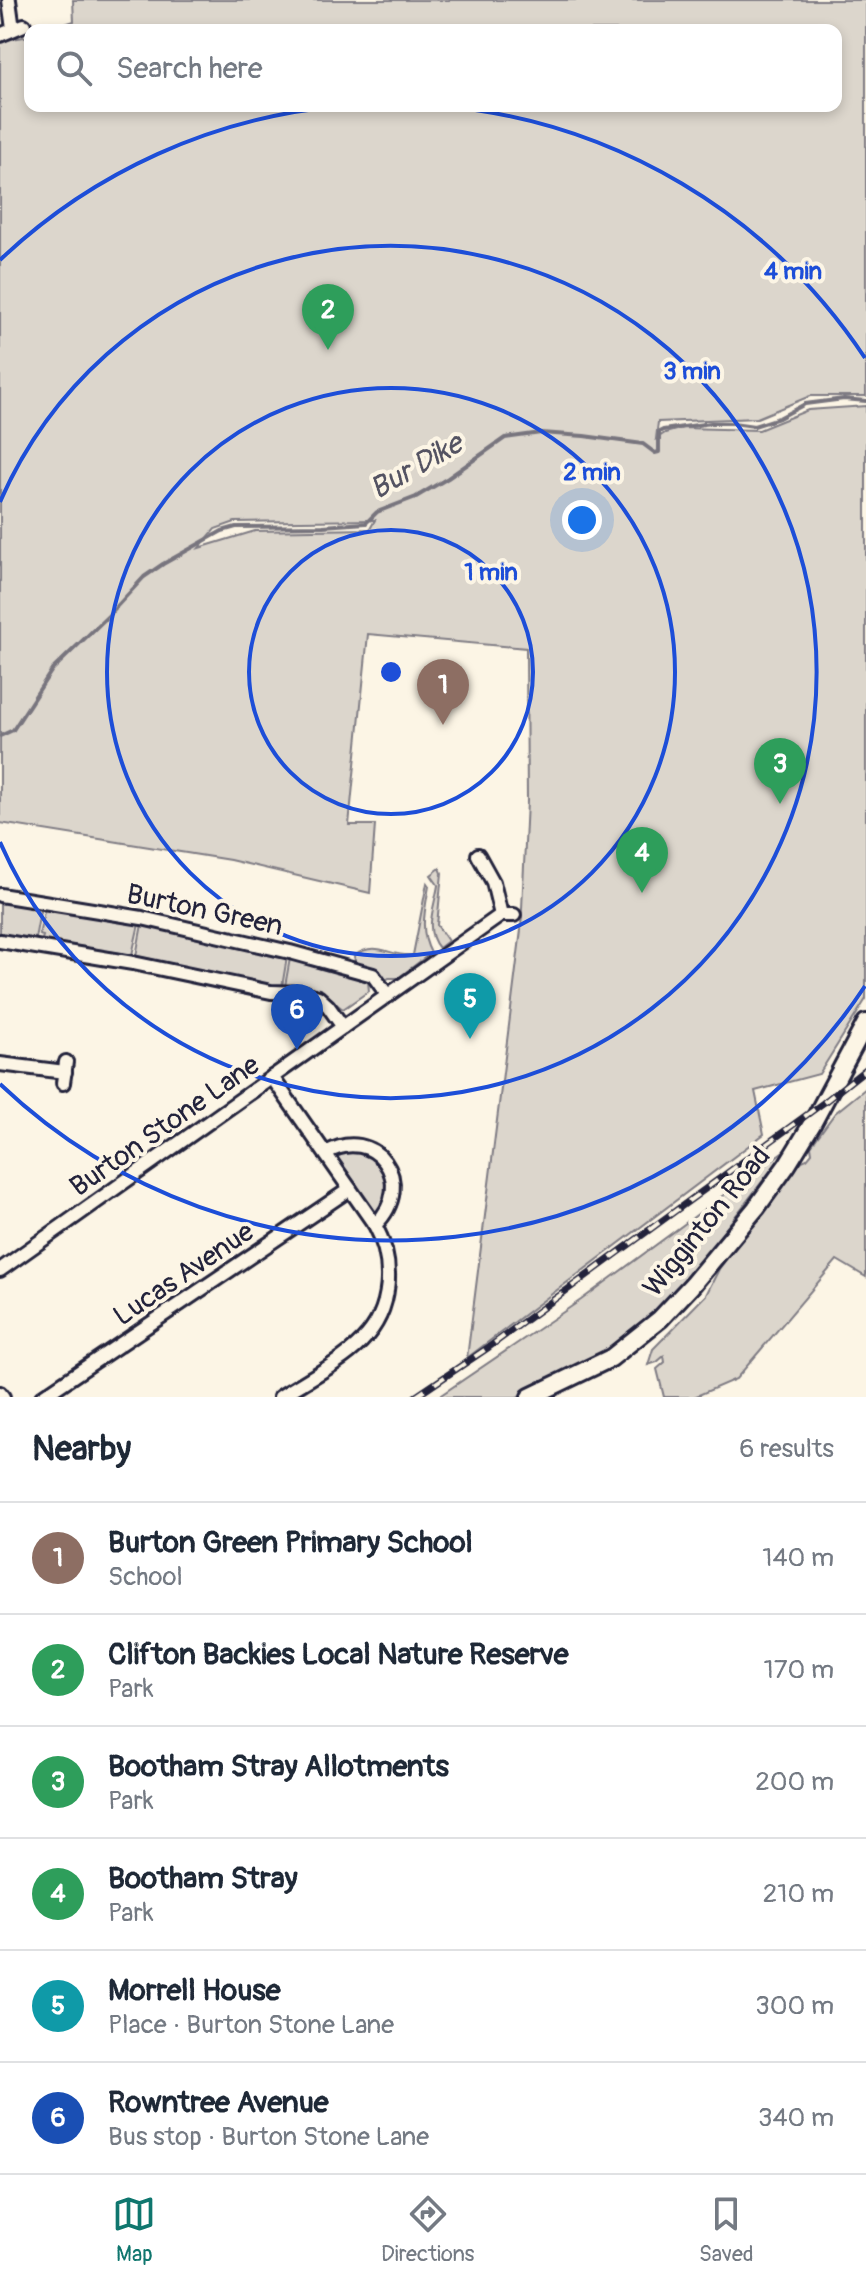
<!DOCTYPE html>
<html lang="en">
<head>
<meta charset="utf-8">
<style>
  body { margin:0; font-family:Pangolin,sans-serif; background:#f6f6f7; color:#1f2937 }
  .you { position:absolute; left:582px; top:520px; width:28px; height:28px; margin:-20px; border:6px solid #fff; border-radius:50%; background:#1a73e8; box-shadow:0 0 0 12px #1a73e833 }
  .badge { display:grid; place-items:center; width:52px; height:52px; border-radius:50%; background:#0f766e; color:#fff; font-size:26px; font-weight:700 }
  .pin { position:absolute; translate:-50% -66px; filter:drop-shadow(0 2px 4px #0008) }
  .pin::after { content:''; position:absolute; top:42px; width:28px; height:24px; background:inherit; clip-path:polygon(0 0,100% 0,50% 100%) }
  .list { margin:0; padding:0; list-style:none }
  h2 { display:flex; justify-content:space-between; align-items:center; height:104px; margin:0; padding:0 32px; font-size:34px }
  h2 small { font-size:26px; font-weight:400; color:#747a83 }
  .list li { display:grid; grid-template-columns:52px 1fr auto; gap:24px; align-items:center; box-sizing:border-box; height:112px; padding:0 32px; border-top:2px solid #e0e1e3 }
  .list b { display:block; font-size:30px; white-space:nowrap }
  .list p { margin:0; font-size:26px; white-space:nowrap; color:#747a83 }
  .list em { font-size:26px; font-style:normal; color:#747a83 }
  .icon { flex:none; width:44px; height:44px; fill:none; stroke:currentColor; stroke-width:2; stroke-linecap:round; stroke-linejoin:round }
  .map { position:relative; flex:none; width:866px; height:1397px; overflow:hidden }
  .search { position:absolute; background:#fff; box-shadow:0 4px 12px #0003; left:24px; right:24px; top:24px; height:88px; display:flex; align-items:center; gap:20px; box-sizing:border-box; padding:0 28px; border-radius:16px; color:#747a83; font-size:30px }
  .sheet { height:776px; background:#fff }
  nav { display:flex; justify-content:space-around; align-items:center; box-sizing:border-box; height:112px; border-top:2px solid #e0e1e3; background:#fff; font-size:22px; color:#747a83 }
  nav a { display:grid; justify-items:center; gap:4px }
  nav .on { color:#0f766e }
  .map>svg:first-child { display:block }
  .green { fill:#dcd6cc; stroke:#7f7c84; stroke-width:2; fill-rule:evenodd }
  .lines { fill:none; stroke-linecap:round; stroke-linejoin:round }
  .stream { stroke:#78757e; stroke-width:4 }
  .minor-casing { stroke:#22223b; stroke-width:18 }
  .major-casing { stroke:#22223b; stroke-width:22 }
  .minor { stroke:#fcf5e5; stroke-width:12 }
  .major { stroke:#fcf5e5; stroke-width:16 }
  .rail-casing { stroke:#22223b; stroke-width:7 }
  .rail { stroke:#fcf5e5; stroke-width:4; stroke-dasharray:12; stroke-linecap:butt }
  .ring { fill:none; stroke:#1d4ed8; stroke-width:4 }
  .labels { text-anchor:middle; stroke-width:8; stroke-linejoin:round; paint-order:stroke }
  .street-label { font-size:28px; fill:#22223b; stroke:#fcf5e5 }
  .water-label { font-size:30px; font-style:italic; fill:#545362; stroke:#fcf5e5 }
  .centre { fill:#1d4ed8; stroke:#fcf5e5; stroke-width:4 }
  .ring-label { font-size:24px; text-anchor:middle; font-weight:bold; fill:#1d4ed8; stroke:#fcf5e5; stroke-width:8; stroke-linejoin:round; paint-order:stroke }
</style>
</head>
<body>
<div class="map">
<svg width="866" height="1397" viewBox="0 0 866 1397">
  <rect width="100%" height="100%" fill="#fcf5e5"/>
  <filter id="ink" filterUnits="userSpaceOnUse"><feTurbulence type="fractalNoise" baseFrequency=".0125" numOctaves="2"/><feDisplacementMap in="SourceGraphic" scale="16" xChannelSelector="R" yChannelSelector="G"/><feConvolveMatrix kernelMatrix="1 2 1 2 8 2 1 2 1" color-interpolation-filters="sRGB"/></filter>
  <g filter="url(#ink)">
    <g class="green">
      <path d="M73,0h793v396h-56l-53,22 -99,4 -2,17 9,-6 18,-5 76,2 49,-20 58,-4v593l-47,75 -64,17 9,43 -297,224 54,-428 6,-129 -1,-153 -158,-14 -19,191h26l-5,68 -140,-33 -230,-37v-782l30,-5v70h806v-76h-789l27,-9zM375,520l-5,9 -115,2 -56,17 16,-19 20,-7z"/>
      <path d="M440,868l2,5 -5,52 11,16 -9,7c-16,-18 -4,-42 -1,-63l-7,-10z"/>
      <path d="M427,883l2,3c-4,24 -10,45 2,67l-33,25h-9l-5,3 -28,-15 -2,-10c24,-17 36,2 59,-1z"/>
      <path d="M0,902l41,4 -6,33 -35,-4z"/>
      <path d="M45,907l94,17 -7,31 -90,-15 1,-4 -4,-1z"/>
      <path d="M142,924l145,33 -5,30 -146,-31z"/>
      <path d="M290,958l75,21 3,3 1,9 -26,18 -28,-21 -8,-2h-22z"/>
      <path d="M866,1088v189l-29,-17 -101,119 -42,18h-30l-7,-28 8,-7 -1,-6 -7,6 -9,3 5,-16 53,-54 13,-26 65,-87 18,-21 5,-2 5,-6 -1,-7 24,-33z"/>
      <path d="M789,1147l-107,138 -25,28 -26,20 -36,25 -78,39h-79l143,-97z"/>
      <path d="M350,1150l19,3 16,16 4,15 -4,21 -9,11 -43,-61z"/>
    </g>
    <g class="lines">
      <path class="stream" d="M0,736l13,-6 39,-60 55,-53 37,-40 19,-13 59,-33 14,-4 87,-1 43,-3 11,-11 39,-15 32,-19 57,-40 36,-5 43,3 59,8 12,9 4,-1v-20l4,-2 48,-7h22l21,3 25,-8 26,-14 39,-5 22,2"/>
      <defs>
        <g id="minor">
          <path d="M9,0l4,29"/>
          <path d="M0,35l24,-10"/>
          <path d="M478,855l15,27 8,33"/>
          <path d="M0,895l142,23 148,34 83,23 15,21"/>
          <path d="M0,941l133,22 138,29 34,1 13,4 10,9 15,21"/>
          <path d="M0,1064l65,8"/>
          <path d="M272,1077l103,148c20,37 18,85 -13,116 -20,21 -57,40 -82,56"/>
          <path d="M63,1083l3,-21"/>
          <path d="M326,1153c48,-29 93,29 49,72"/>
          <path d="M0,1270l501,-355h13"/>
          <path d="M0,1393l3,4"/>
          <path d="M42,1397l308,-208"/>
        </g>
        <path id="major" d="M530,1397l81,-39 49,-39 31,-33 65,-78 31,-43 25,-41 54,-101"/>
      </defs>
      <use href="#minor" class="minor-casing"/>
      <use href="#major" class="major-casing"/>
      <use href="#minor" class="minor"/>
      <use href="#major" class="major"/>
      <defs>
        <path id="rail" d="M415,1397l74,-50 334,-244 43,-34"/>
      </defs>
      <use href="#rail" class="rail-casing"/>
      <use href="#rail" class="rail"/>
    </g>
  </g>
  <g class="ring">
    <circle cx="391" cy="672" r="142"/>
    <circle cx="391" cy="672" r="284"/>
    <path d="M0 502A426 426 0 1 1 0 842"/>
    <path d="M865 986A568 568 0 0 1 0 1084M0 260A568 568 0 0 1 341 106M441 106A568 568 0 0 1 865 358"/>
  </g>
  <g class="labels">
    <g class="street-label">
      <text transform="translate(205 909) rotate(12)" y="10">Burton Green</text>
      <text transform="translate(164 1125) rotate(-35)" y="10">Burton Stone Lane</text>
      <text transform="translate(706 1221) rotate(-51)" y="10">Wigginton Road</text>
      <text transform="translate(183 1273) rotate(-34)" y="10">Lucas Avenue</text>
    </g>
    <g class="water-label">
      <text transform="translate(416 466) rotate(-30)" y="10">Bur Dike</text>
    </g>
  </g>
  <circle cx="391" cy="672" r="12" class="centre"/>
  <g class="ring-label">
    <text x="793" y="279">4 min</text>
    <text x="692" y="379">3 min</text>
    <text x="592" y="480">2 min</text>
    <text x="491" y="580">1 min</text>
  </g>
</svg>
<div class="you"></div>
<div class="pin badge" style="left:443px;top:725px;background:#8d6e63">1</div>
<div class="pin badge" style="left:328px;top:350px;background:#2e9e5b">2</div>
<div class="pin badge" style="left:780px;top:804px;background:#2e9e5b">3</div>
<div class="pin badge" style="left:642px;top:893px;background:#2e9e5b">4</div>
<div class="pin badge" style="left:470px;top:1039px;background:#0f9aa8">5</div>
<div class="pin badge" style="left:297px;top:1050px;background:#1a4fb4">6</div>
<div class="search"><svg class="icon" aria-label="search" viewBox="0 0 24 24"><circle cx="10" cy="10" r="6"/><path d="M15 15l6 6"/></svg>Search here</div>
</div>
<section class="sheet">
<h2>Nearby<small>6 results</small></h2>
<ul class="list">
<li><span class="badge" style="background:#8d6e63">1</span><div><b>Burton Green Primary School</b><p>School</p></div><em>140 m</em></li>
<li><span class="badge" style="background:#2e9e5b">2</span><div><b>Clifton Backies Local Nature Reserve</b><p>Park</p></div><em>170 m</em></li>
<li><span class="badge" style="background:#2e9e5b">3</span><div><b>Bootham Stray Allotments</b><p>Park</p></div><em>200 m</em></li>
<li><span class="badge" style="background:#2e9e5b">4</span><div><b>Bootham Stray</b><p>Park</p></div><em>210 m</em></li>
<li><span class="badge" style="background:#0f9aa8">5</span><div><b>Morrell House</b><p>Place · Burton Stone Lane</p></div><em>300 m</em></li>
<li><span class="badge" style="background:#1a4fb4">6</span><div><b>Rowntree Avenue</b><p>Bus stop · Burton Stone Lane</p></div><em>340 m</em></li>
</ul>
</section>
<nav>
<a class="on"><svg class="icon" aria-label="map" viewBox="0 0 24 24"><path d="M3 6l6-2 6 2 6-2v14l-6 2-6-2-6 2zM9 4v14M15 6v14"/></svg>Map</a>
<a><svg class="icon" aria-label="directions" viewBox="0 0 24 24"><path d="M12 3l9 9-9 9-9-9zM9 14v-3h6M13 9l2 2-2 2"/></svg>Directions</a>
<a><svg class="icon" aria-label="saved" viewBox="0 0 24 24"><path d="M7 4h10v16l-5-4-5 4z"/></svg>Saved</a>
</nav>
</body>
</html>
